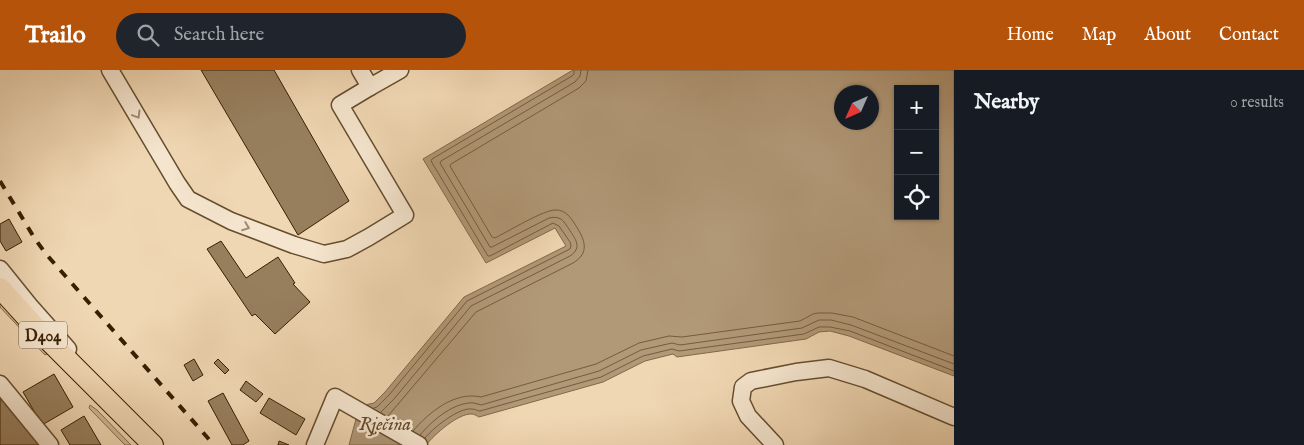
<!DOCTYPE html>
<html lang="en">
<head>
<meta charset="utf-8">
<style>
  body { margin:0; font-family:"IM FELL English",serif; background:#20242c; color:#f1f3f6 }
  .controls { position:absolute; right:15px; top:15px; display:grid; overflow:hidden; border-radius:0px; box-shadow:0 1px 4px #0004 }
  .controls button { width:45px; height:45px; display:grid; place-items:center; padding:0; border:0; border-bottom:1px solid #363941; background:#171b24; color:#f1f3f6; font:25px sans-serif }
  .compass { position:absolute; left:834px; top:15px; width:45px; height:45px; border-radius:50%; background:#171b24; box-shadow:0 1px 4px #0004; rotate:225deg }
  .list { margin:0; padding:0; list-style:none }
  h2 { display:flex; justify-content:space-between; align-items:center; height:65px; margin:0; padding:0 20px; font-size:21px }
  h2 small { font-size:16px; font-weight:400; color:#9ea1a6 }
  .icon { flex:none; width:28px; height:28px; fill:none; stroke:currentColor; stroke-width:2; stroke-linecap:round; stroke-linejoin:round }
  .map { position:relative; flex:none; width:954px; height:375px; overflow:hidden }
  header { display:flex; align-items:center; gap:30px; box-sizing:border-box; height:70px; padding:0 25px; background:#b45309; color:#fff }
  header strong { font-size:24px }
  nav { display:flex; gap:28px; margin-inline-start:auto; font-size:18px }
  .search { width:350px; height:45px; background:#20242c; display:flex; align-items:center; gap:12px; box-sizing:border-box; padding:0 18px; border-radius:28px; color:#9ea1a6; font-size:19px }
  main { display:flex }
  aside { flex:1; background:#171b24 }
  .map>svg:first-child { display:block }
  .green { fill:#d1b895; stroke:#846c4c }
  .water { fill:#b19877; stroke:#806848; fill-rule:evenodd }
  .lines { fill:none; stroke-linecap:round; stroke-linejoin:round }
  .shore { stroke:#745c3c; stroke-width:1 }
  .building { fill:#977f5e; stroke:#371f02 }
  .minor-casing { stroke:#654d2e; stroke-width:19 }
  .major-casing { stroke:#371f02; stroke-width:22 }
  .minor { stroke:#f5e5ce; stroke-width:16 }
  .major { stroke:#f0d7b3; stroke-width:20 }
  .rail { stroke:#371f02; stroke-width:4; stroke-dasharray:9 9; stroke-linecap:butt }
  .oneway { stroke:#a08c72 }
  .labels { text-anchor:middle; stroke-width:5; stroke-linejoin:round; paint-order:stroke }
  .shield { fill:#f5e5ce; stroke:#705a3f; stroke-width:1 }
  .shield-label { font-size:16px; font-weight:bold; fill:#371f02 }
  .water-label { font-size:19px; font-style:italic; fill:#62492b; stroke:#f5e5ce }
</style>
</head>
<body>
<header>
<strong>Trailo</strong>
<div class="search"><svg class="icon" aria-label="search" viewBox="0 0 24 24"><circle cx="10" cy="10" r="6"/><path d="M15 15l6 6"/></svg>Search here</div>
<nav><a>Home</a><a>Map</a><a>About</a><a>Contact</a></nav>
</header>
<main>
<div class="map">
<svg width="954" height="375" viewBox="0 0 954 375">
  <rect width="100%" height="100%" fill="#f0d7b3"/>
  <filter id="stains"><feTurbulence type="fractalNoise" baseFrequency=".004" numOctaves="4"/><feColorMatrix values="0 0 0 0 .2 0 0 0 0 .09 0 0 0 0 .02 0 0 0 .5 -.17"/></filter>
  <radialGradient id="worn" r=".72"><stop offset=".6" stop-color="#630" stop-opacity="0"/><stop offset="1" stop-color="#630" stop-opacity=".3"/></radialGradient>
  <g class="green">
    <path d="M0,231l47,52 -1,2 -2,-1 -44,-47z"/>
    <path d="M90,335l7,5 34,35h-6l-36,-37z"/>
  </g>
  <path class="water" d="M573,0h381v306l-105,-40 -19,-5 -11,1 -13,7 -129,18 -4,-3 -28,7 -42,21 -124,35c-2,-1 -5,-3 -7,-3 -14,-1 -38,21 -46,31h-77l7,-26 6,-12 3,-2 9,-2 11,-11 79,-95 102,-51 -11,-18 -69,35 -63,-104zM898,19h37v127h-37zM842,22h30v30h-30z"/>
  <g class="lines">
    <g class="shore">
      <path d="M374,338l3,-1 12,-12 78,-94 103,-52 1,-4 -1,-3 -11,-16 -6,-3 -63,33h-2l-57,-95 1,-2 140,-83 2,-2v-4"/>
      <path d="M381,342l13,-13 77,-93 99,-50c13,-9 5,-17 -1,-27 -3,-4 -5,-8 -8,-10 -4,-2 -8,-2 -12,-1l-57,29h-2l-50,-84 1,-2 134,-79 5,-6 1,-6"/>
      <path d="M388,346l88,-104 97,-49c17,-10 12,-23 3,-37 -5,-8 -10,-16 -20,-16 -11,-1 -49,22 -61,28l-3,-1 -42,-71 1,-2 128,-76 7,-7 2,-11"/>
      <path d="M413,361c16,-19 42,-40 68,-34l115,-33 43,-21 30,-7 13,1 118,-16 13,-7 5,-1h14l21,4 101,39"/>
      <path d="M420,365c12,-14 30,-30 49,-32 4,-1 8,1 12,2l118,-34 42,-21 31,-7 8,2 122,-17 17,-8h12l20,5 103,39"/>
      <path d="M425,368c8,-10 34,-31 47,-29 3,0 6,2 8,2l121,-34 42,-21 29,-7 7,2 125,-17 15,-7h11l20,4 104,40"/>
    </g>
  </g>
  <g class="building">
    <path d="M201,0h73l75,131 -51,34z"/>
    <path d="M9,149l13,23 -16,9 -6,-10v-17z"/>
    <path d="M221,171l25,37 32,-21 17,26 -2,1 17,18 -35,32 -20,-20 -3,2 -45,-67z"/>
    <path d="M194,289l9,16 -10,6 -9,-16z"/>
    <path d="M218,289l11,11 -4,4 -11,-11z"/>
    <path d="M54,304l19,33 -31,18 -19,-33z"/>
    <path d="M246,311l17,13 -7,8 -16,-12z"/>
    <path d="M223,323l26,48 -6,4h-11l-24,-44z"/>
    <path d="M0,328l40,47h-40z"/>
    <path d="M269,328l36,21 -9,16 -36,-22z"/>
    <path d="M84,346l17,29h-31l-9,-15z"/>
    <path d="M279,371l10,4h-11z"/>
  </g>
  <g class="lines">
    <defs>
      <g id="minor">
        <path d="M110,0l67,113 11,16 43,22 63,24 30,9 23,-5 22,-12 36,-22 -65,-110 30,-18"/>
        <path d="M360,0l10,17 30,-17"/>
        <path d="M0,199l29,36 39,44"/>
        <path d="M0,314l50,61"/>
        <path d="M315,375l20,-48 84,48"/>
        <path d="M775,375l-27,-29 -7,-15 2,-14 8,-6 45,-9 33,-4 36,11 89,38"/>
      </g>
      <path id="major" d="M0,218l39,43 114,114"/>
    </defs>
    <use href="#minor" class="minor-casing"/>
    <use href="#major" class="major-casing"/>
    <use href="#minor" class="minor"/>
    <use href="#major" class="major"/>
    <path class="rail" d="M0,111l35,58 11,15 168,191"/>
  </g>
  <defs><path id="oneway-chevron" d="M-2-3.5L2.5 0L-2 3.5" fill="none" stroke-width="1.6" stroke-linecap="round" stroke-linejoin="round" transform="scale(1.25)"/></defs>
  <g class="oneway">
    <use href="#oneway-chevron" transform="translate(137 45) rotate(59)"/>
    <use href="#oneway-chevron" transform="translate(246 157) rotate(21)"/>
  </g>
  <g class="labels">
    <rect class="shield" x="19" y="251.5" width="48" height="27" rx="4"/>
    <g class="shield-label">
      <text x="43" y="271">D404</text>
    </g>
    <g class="water-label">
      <text x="385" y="360">Rječina</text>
    </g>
  </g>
  <rect width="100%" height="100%" filter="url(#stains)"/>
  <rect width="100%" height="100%" fill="url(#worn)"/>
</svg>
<div class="controls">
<button>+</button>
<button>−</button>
<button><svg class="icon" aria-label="locate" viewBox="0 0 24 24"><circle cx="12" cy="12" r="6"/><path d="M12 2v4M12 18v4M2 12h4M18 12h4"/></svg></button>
</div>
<svg class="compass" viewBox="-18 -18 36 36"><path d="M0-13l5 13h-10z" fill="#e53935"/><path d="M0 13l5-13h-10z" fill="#9ea1a6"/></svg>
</div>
<aside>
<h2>Nearby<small>0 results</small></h2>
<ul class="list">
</ul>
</aside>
</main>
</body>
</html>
